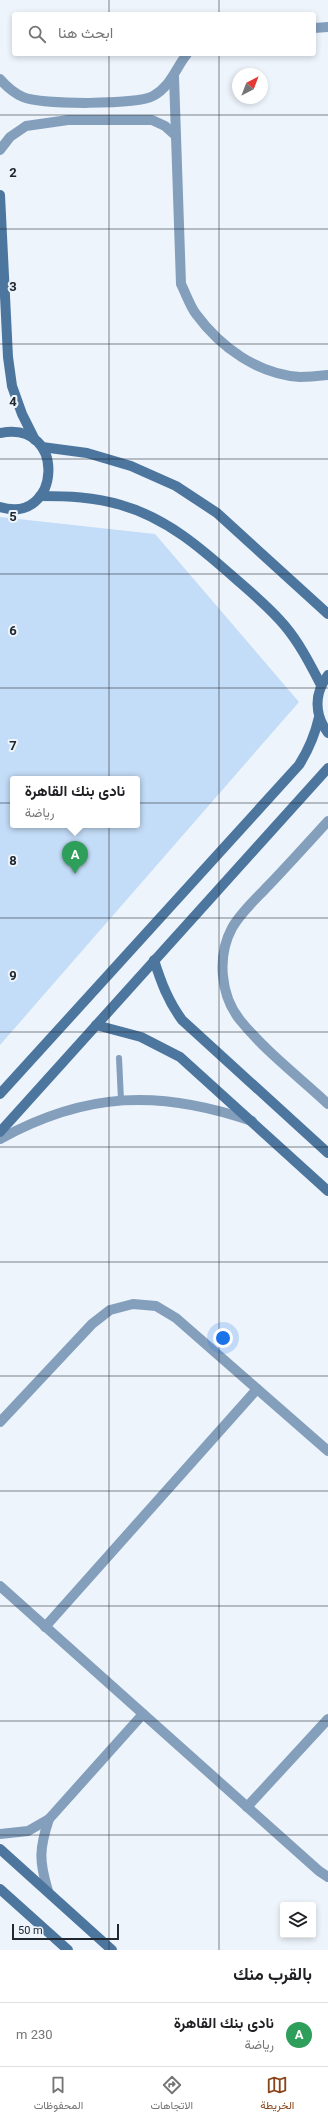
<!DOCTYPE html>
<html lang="ar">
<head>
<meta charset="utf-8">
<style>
  body { margin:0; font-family:Roboto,Vazirmatn,sans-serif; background:#f2f2f2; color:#202124; direction:rtl }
  .controls { position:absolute; right:12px; bottom:12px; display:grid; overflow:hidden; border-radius:4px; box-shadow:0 2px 6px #0003 }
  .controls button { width:36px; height:36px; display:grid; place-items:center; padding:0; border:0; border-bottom:1px solid #e0e0e0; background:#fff; color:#202124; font:20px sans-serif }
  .compass { position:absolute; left:232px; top:68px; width:36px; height:36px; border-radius:50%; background:#fff; box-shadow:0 2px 6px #0003; rotate:42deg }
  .scale { position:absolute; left:12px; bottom:10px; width:107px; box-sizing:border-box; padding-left:4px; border:2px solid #20272e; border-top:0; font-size:11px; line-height:14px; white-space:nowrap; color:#20272e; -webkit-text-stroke:3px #edf4fc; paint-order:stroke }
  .you { position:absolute; left:223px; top:1338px; width:14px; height:14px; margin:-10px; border:3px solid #fff; border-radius:50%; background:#1a73e8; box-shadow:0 0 0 6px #1a73e833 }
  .badge { display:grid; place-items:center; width:26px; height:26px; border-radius:50%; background:#894518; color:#fff; font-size:13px; font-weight:700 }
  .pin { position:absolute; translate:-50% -33px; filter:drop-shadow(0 1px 2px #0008) }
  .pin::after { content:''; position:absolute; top:21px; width:14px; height:12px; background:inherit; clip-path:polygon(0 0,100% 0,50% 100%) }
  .popup { position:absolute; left:10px; top:776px; width:130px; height:52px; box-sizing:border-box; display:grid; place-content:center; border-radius:4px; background:#fff; filter:drop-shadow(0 1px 3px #0005); font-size:13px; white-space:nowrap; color:#757577 }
  .popup b { font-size:15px; color:#202124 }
  .popup::after { content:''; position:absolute; left:50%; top:100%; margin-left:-8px; border:8px solid transparent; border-top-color:#fff }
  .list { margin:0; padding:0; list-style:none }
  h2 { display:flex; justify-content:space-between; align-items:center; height:52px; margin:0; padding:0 16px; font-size:17px }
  h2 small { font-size:13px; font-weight:400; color:#757577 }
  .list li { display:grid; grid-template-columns:26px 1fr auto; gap:12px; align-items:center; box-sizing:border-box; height:64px; padding:0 16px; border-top:1px solid #e0e0e0 }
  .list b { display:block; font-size:15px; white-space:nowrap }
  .list p { margin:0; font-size:13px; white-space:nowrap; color:#757577 }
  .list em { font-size:13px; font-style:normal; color:#757577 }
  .icon { flex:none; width:22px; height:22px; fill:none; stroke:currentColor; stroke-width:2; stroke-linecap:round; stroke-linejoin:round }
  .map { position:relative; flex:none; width:328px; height:1950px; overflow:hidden; direction:ltr }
  .search { position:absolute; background:#fff; box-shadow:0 2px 6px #0003; left:12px; right:12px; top:12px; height:44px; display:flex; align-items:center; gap:10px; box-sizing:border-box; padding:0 14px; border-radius:4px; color:#757577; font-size:15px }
  .sheet { height:116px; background:#fff }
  nav { display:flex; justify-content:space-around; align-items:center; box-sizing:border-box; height:56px; border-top:1px solid #e0e0e0; background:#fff; font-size:11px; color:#757577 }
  nav a { display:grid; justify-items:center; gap:2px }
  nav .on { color:#894518 }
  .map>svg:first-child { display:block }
  .green { fill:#c3dcf7; fill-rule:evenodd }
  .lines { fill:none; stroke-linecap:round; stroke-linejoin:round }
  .lane { stroke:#849fbc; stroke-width:6 }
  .street { stroke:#849fbc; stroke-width:10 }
  .secondary { stroke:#4d769f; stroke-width:10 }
  .grid { fill:none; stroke:#20272e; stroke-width:1; stroke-opacity:0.55 }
  .grid-label { font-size:13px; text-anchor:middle; font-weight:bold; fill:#20272e; stroke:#edf4fc; stroke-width:4; stroke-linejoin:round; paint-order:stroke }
</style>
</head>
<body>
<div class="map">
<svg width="328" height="1950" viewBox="0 0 328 1950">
  <rect width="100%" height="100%" fill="#edf4fc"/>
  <path class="green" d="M0,517l155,17 144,168 -299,343zM13,779h124v46h-124z"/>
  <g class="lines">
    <path class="lane" d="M119,1058l2,42"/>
    <g class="street">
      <path d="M314,28l14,-1"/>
      <path d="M174,77l7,207c5,10 9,22 15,30 25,34 62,60 104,63 9,0 19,-1 28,-2"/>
      <path d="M0,79c6,7 14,14 23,18 18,8 114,8 130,-1 18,-10 22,-27 34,-42"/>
      <path d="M0,150l10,-13 16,-11 42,-6h84l13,6 10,9"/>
      <path d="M328,821c-20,22 -40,44 -60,65 -12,13 -27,26 -36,42 -15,28 -12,67 8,92 25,31 59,57 88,84"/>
      <path d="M0,1139c86,-47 159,-50 252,-18"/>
      <path d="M0,1422l92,-98 18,-14 23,-6 23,2 20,12 152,133"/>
      <path d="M0,1586l319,285 9,6"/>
      <path d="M45,1627l212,-238"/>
      <path d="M247,1807l81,-88"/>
      <path d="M0,1834l28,-3 21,-12 94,-105"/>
      <path d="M48,1891c-9,-30 -9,-42 1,-72"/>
    </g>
    <g class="secondary">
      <path d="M0,195l8,162 4,29 10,28 13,26"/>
      <path d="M0,433c68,-14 61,93 0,74"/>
      <path d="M42,447l45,6 44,13 45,20 41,27 111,101"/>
      <path d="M40,496c28,0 54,1 81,9 46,13 81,44 116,75 16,14 34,29 48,46 15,18 25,38 36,59"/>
      <path d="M328,675c-14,18 -14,40 0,58"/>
      <path d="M154,960c7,22 14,41 28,60l146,133"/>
      <path d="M96,1025l45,12 39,20 148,134"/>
      <path d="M0,1094l299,-329c10,-16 16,-30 20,-48"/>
      <path d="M0,1132l328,-364"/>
      <path d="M0,1849l112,101"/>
      <path d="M0,1889l68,61"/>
    </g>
  </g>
  <path class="grid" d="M109,0v14M219,0v14M109,54v1896M219,54v1896M0,115h328M0,229h328M0,344h328M0,459h328M0,574h328M0,688h328M0,803h328M0,918h328M0,1032h328M0,1147h328M0,1262h328M0,1376h328M0,1491h328M0,1606h328M0,1721h328M0,1835h328"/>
  <g class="grid-label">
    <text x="13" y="177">2</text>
    <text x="13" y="291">3</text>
    <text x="13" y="406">4</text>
    <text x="13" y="521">5</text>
    <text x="13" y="635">6</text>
    <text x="13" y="750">7</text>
    <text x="13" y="865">8</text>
    <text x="13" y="980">9</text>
  </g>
</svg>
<div class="controls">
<button><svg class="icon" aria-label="layers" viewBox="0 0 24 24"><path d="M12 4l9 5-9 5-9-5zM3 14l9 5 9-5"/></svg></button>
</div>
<svg class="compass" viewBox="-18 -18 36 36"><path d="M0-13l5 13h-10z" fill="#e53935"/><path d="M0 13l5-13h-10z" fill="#757577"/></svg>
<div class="scale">50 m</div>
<div class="you"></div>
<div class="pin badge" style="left:75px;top:874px;background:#2e9e5b">A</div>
<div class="popup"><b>نادى بنك القاهرة</b>رياضة</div>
<div class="search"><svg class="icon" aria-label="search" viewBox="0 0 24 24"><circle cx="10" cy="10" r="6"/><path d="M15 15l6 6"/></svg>ابحث هنا</div>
</div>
<section class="sheet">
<h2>بالقرب منك<small></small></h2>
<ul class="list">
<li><span class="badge" style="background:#2e9e5b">A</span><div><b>نادى بنك القاهرة</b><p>رياضة</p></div><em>230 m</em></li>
</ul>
</section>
<nav>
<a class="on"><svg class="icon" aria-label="map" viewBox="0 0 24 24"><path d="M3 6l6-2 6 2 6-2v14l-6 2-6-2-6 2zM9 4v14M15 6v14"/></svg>الخريطة</a>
<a><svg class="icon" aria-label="directions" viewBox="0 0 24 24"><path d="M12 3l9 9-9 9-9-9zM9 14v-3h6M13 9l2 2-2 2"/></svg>الاتجاهات</a>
<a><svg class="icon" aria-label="saved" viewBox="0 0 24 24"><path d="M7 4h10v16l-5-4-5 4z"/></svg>المحفوظات</a>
</nav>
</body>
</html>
